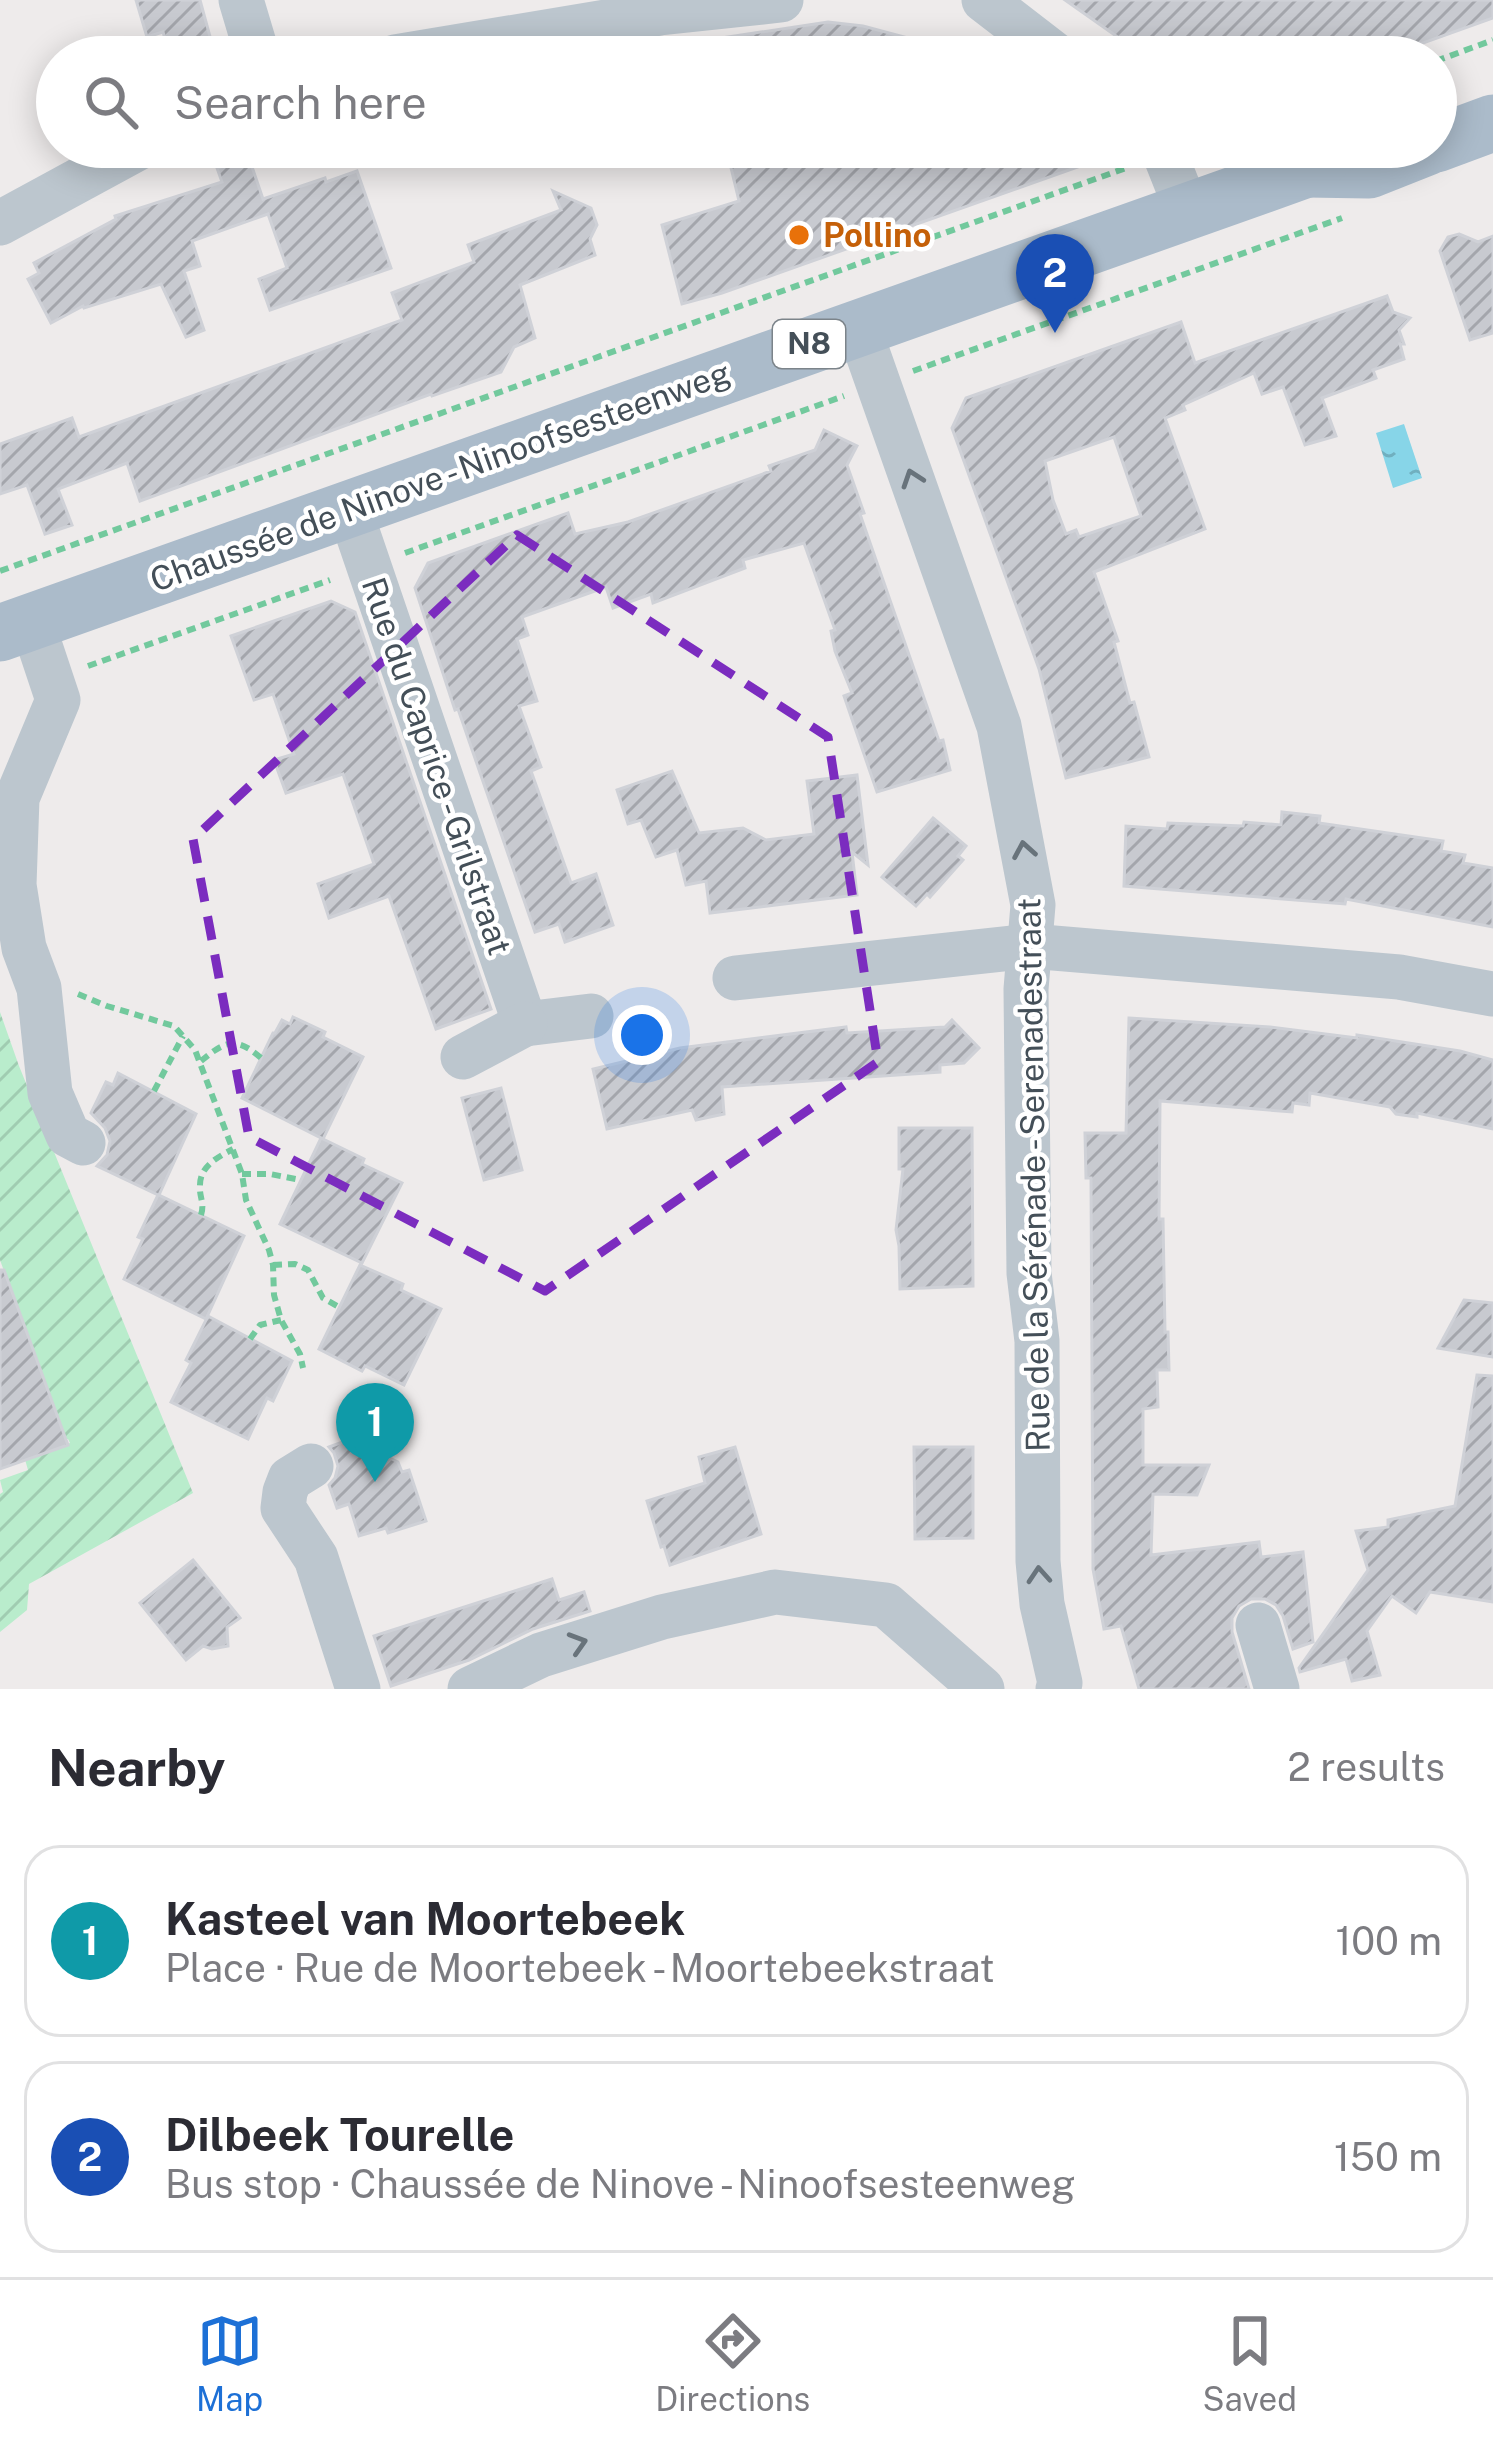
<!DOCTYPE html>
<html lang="en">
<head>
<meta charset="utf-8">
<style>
  body { margin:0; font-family:"Public Sans",sans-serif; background:#f7f7f7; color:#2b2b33 }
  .you { position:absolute; left:642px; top:1035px; width:42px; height:42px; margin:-30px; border:9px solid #fff; border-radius:50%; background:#1a73e8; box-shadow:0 0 0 18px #1a73e833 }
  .badge { display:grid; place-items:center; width:78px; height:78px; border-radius:50%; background:#1d70d6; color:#fff; font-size:39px; font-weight:700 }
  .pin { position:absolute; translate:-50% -99px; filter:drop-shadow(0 3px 6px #0008) }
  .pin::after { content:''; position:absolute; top:63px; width:42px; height:36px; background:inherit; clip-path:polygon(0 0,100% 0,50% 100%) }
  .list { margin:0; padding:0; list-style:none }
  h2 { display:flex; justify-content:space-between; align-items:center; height:156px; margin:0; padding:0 48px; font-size:51px }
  h2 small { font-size:39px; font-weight:400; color:#7c7c81 }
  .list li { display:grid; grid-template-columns:78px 1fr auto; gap:36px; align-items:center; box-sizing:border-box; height:192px; margin:0 24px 24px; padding:0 24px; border:3px solid #e1e1e2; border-radius:36px }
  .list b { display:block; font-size:45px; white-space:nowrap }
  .list p { margin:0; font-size:39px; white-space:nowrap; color:#7c7c81 }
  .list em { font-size:39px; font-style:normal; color:#7c7c81 }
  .icon { flex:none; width:66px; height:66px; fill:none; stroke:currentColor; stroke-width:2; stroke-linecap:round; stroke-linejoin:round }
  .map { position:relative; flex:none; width:1493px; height:1689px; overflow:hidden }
  .search { position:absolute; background:#fff; box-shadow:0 6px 30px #0003; left:36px; right:36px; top:36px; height:132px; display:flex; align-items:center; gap:30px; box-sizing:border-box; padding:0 42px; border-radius:66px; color:#7c7c81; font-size:45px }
  .sheet { height:588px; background:#fff }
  nav { display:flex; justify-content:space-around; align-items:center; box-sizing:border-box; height:168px; border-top:3px solid #e1e1e2; background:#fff; font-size:33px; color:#7c7c81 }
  nav a { display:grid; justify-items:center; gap:6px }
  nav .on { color:#1d70d6 }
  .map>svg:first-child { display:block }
  .garden { fill:url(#garden-furrows) }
  .water { fill:url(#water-ripples) }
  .building { fill:url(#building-hatch); stroke:#cfd1d7; stroke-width:3; fill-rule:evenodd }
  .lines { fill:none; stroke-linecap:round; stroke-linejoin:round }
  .path { stroke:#72c99d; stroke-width:6; stroke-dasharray:9 6; stroke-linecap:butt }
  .minor { stroke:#bcc6ce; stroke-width:45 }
  .major { stroke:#abbbca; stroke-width:57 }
  .oneway { stroke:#68737b }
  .marked { fill:none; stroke:#7b2cbf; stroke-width:9; stroke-dasharray:24 15; stroke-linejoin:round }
  .food-dot { fill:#e8710a; stroke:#fff; stroke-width:4.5 }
  .labels { text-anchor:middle; stroke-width:9; stroke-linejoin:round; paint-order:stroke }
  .shield { fill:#fff; stroke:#7c848a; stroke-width:3 }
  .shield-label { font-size:30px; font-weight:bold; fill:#444f58 }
  .food-label { font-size:33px; font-weight:bold; fill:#c56008; stroke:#fff; text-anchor:start }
  .street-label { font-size:33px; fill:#444f58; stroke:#fff }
</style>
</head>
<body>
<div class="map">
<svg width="1493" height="1689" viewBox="0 0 1493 1689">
  <defs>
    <pattern id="garden-furrows" width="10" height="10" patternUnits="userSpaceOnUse" patternTransform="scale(3)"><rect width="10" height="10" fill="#b9eccc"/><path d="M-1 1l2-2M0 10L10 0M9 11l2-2" fill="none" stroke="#a0ccb1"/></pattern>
    <pattern id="water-ripples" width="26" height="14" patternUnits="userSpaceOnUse" patternTransform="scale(3)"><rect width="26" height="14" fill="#87d5e8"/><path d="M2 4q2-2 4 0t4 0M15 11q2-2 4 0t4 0" fill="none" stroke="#70afbf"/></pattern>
    <pattern id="building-hatch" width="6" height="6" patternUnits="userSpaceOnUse" patternTransform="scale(3)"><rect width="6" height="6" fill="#c8cad0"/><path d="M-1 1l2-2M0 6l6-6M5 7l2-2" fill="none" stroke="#a4a6ac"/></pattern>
  </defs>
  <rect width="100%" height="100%" fill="#eeebeb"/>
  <path class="garden" d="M0,1012l19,54 174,427 -164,91 -2,26 -27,22v-138l3,-2 -3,-12 28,-10 -4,-14h12l34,-13 -2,-4h-3l-65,-179z"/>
  <path class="water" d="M1404,424l18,54 -29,10 -17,-55z"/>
  <g class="building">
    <path d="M136,0h64l12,44 -42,12 -7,-24 -16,5z"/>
    <path d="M1065,0h428v18l-109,39h-238z"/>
    <path d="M828,22l35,4 79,21 -1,10h-232l-1,-17z"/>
    <path d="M726,147h394v5l-398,141 -40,11 -20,-79 77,-24z"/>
    <path d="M249,158l14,41 62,-21 1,4 31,-11 34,97 -121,42 -11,-31 28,-11 -19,-54 -76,27 8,25 -16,5 20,59 -18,7 -25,-53 -77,24 -1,-2 -32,17 -23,-44 11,-6 -5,-10 82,-44 -1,-3 107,-34 -5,-14z"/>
    <path d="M553,191l38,17 6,17 -7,14 5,16 -75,30 15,53 -21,9 -13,25 -69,24 -1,-2 -291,107 -13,-38 -69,26 14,36 -27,9 -18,-49 -27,9v-50l72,-26 7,19 323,-117 -10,-27 82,-31 -6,-17 93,-35z"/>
    <path d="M1459,234l19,8 15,-6v97l-23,7 -30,-89 8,-14z"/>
    <path d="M1387,296l6,16 17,6 -11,12 5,14h-4l4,15 -31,11 3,8 -54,20 14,38 -31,9 -22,-58 -21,7 -8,-21 -71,32 2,5 -20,8 40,111 -111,43 24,69 -4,1 16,61 4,-1 15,55 -83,21 -27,-109 -87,-241 14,-30 215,-76 14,41zM1114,437l27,79 -62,21 -3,-7 -10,4 -13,-34 -8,-39z"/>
    <path d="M824,430l33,16 -10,19 17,48 -4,1 79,227 4,-1 7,30 -73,22 -33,-96 8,-3 -17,-42 -4,-20 4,-1 -31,-87 -61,17 2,8 -92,35 -2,-9 -38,14 -7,-21 -84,30 6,18 -11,4 20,62 -18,5 22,61 -10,4 40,112 25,-9 17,51 -48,17 -6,-18 -24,8 -77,-223 -3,1 -40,-122 13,-25 140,-50 7,21 53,-12 143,-51 -2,-5 46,-16z"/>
    <path d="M331,601l24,11 136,397 -55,20 -47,-133 -60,22 -11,-34 56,-20 -31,-90 -57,19 -12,-33 20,-6 -21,-60 -19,6 -23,-64z"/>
    <path d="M672,771l27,62 44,-5 23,12 48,-6 -7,-53 50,-6 11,90 -16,-13 5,43 -147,18 -4,-32 -20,4 -9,-35 -21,7 -15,-37 -13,4 -11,-34z"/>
    <path d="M1282,812l38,4 -1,7 124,18 -2,10 24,4 -2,8 30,5v59l-147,-28 -1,5 -221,-18 2,-60 41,3 1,-6 75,3 1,-4 37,3z"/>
    <path d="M933,818l33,28 -8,10 5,4 -33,37 -3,-3 -11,12 -34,-29z"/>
    <path d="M293,1017l32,15 -2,5 40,20 -40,82 -81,-41 31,-65h2l7,-13 8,4z"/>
    <path d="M1129,1018l141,9 87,11v-3l103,16 33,9v69l-76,-16v4l-21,-3 -6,-7 -80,-14 -1,12 -16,-2 -1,9 -132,-11 -1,118h4l2,113h3l1,38h-12l1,37 -15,2v56h66l-12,30 -44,-1 -2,61 108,-13 2,15 42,-5 10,90 -20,7 -10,-33 -7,-11 -11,-6h-14l-12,7 -7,12v14l17,57h-110l-18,-63 -17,3 -11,-60 -2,-391h-5l-1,-45h41z"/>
    <path d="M952,1020l27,28 -15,15 -24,2v7l-218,15 2,27 -28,6 -4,-10 -85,19 -14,-60 87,-21 166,-21 1,6 98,-6z"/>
    <path d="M118,1073l78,41 -37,81 85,41 -38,83 -82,-40 19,-40 -5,-2 20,-42 -61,-29 10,-11 3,-14 -5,-13 -14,-15 15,-31 7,3z"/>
    <path d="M501,1088l21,82 -38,10 -22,-82z"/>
    <path d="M899,1128h73l1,158 -73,3 -1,-43 -3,-16 7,-61h-4z"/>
    <path d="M321,1138l43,21 -2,5 40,19 -40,80 -82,-39z"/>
    <path d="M360,1265l43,19 -2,6 40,19 -37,76 -39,-19 -3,5 -43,-22z"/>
    <path d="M0,1270h4l64,175 -68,24z"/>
    <path d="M1464,1300l29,3v54l-55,-9z"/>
    <path d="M208,1316l84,45 -19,40 -6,-3 -19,41 -77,-37 20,-39 -5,-3z"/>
    <path d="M1477,1375l16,1v226l-63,-10 -14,21 -24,-17 -25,35 13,44 -28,6 -6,-22 -46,13 -1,-4 69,-98 -12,-39 32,-4v-7l67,-14z"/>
    <path d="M351,1439l47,23 4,10 7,-2 17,51 -38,12 -2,-5 -27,8 -10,-32 -12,4 -8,-23 6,-7 3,-12 -4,-13 -5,-6z"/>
    <path d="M735,1447l26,87 -91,31 -6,-19 -3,1 -14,-46 58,-18 -6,-26z"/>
    <path d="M914,1447h59v91l-58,1z"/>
    <path d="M193,1560l47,58 -13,9 1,19 -16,3 -9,-3 -17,14 -46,-57z"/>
    <path d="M552,1579l7,21 25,-8 6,19 -57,18 -64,31 -78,26 -17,-50z"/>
  </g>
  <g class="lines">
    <g class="path">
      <path d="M1436,61l57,-21"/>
      <path d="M913,371l429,-153"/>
      <path d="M405,553l439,-157"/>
      <path d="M0,571l1126,-403"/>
      <path d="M88,666l242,-86"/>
      <path d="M78,994l29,12 67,20 21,24 47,124 4,26 23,50 4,15 1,30 7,25 19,34 3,14"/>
      <path d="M201,1061c24,-20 35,-25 60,-3"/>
      <path d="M154,1091l29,-55"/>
      <path d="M242,1174h28l31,6"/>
      <path d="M201,1215c4,-13 -2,-17 -1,-30 0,-19 18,-28 33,-36"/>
      <path d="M273,1265l22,-1 13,6 15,28 16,9"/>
      <path d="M250,1339l10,-14 21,-5"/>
    </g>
    <g class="minor">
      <path d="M241,0l17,57"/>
      <path d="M984,0l74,57"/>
      <path d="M395,57l265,-44 121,-13"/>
      <path d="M1162,147l25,63"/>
      <path d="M0,223l140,-76"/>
      <path d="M858,326l141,400 34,179 -7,84 3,284 8,68 1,220 4,43 18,79 -2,6"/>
      <path d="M349,508l176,516 66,-8"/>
      <path d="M32,622l26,78 -41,98 -3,87 10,63 15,40 11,105 18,42 15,8"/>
      <path d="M735,978l295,-32 369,31 94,17"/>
      <path d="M463,1057l62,-33"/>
      <path d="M311,1466l-21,13 -5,13 -2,16 33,50 42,131"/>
      <path d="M1258,1625l19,64"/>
      <path d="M470,1689l71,-34 121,-38 113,-25 111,13 96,84"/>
    </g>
    <g class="major">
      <path d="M1436,144l57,-21"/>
      <path d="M1307,169l62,1 58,-23"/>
      <path d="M0,633l1307,-464 28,-22"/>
    </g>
  </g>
  <defs><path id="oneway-chevron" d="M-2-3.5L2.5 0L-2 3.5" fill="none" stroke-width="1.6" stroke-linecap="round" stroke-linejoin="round" transform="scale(3)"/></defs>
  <g class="oneway">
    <use href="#oneway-chevron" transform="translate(912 478) rotate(-109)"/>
    <use href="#oneway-chevron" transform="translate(1024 850) rotate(-100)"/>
    <use href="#oneway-chevron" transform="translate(1039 1575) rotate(-94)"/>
    <use href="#oneway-chevron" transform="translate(578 1643) rotate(-17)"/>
  </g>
  <path class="marked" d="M517,535l311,202 50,325 -333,229 -296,-154 -56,-298z"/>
  <circle class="food-dot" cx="799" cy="235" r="12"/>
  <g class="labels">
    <rect class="shield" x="773" y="320" width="72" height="48" rx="9"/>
    <g class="shield-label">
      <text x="809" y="354">N8</text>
    </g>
    <g class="food-label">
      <text x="823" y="247">Pollino</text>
    </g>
    <g class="street-label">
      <text transform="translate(440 476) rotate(-20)" y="12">Chaussée de Ninove - Ninoofsesteenweg</text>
      <text transform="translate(437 766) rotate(71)" y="12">Rue du Caprice - Grilstraat</text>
      <text transform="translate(1033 1175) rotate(-91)" y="12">Rue de la Sérénade - Serenadestraat</text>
    </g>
  </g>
</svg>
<div class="you"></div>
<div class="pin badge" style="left:375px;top:1482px;background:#0f9aa8">1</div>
<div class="pin badge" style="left:1055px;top:333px;background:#1a4fb4">2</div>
<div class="search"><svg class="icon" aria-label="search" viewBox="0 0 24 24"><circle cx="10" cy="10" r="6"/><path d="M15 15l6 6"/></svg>Search here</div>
</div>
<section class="sheet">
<h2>Nearby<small>2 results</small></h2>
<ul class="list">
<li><span class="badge" style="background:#0f9aa8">1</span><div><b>Kasteel van Moortebeek</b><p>Place · Rue de Moortebeek - Moortebeekstraat</p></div><em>100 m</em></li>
<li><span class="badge" style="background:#1a4fb4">2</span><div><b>Dilbeek Tourelle</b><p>Bus stop · Chaussée de Ninove - Ninoofsesteenweg</p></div><em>150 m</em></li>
</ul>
</section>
<nav>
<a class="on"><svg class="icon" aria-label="map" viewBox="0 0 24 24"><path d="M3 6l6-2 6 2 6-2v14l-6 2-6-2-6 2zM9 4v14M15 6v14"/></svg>Map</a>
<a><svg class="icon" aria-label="directions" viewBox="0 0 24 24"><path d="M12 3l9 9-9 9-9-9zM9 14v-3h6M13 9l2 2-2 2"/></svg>Directions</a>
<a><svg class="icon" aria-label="saved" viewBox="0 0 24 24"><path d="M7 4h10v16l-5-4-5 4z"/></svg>Saved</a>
</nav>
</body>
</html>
